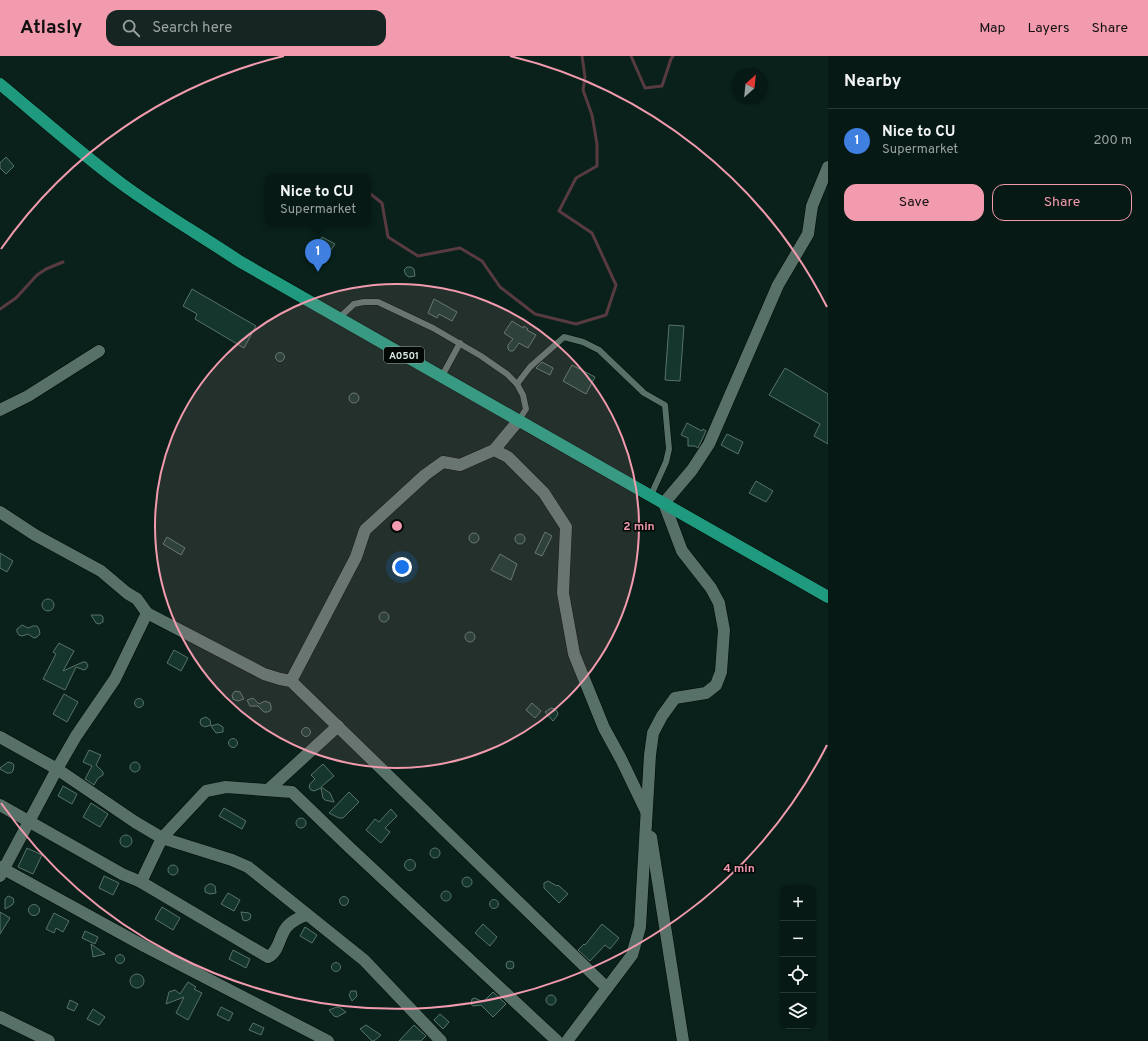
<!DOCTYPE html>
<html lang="en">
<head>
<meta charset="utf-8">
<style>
  body { margin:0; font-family:Overpass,sans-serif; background:#152622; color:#f1f3f6 }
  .controls { position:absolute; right:12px; bottom:12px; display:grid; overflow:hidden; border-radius:8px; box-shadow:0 1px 3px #0004 }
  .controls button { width:36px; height:36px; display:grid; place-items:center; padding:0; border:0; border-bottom:1px solid #283834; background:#071914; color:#f1f3f6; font:20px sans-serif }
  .compass { position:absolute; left:732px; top:12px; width:36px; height:36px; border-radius:50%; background:#071914; box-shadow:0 1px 3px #0004; rotate:27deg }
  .you { position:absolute; left:402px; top:511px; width:14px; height:14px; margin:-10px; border:3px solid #fff; border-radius:50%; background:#1a73e8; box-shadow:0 0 0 6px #1a73e833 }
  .badge { display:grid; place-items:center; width:26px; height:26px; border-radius:50%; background:#f29aae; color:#fff; font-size:13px; font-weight:700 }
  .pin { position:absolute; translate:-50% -33px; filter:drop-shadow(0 1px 2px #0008) }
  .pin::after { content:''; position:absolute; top:21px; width:14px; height:12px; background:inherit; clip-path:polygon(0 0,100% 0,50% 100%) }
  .popup { position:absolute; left:265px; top:118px; width:106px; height:52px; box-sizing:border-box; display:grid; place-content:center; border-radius:8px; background:#071914; filter:drop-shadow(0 1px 3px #0005); font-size:13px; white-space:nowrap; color:#98a0a0 }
  .popup b { font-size:15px; color:#f1f3f6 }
  .popup::after { content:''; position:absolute; left:50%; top:100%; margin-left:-8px; border:8px solid transparent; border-top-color:#071914 }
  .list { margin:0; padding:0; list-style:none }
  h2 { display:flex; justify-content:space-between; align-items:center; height:52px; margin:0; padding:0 16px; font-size:17px }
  h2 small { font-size:13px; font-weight:400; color:#98a0a0 }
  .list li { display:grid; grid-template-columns:26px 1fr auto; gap:12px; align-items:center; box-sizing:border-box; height:64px; padding:0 16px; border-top:1px solid #283834 }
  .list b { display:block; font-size:15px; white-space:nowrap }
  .list p { margin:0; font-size:13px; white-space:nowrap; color:#98a0a0 }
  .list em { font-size:13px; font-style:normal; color:#98a0a0 }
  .actions { display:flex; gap:8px; padding:12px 16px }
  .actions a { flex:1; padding:9px 0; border:1px solid #f29aae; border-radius:12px; text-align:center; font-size:14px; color:#f29aae }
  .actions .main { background:#f29aae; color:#111 }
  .icon { flex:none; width:22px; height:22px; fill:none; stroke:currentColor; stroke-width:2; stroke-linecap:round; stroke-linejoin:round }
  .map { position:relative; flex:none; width:828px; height:985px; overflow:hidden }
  header { display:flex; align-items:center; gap:24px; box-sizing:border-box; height:56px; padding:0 20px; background:#f29aae; color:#111 }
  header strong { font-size:19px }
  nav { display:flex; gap:22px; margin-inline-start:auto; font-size:14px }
  .search { width:280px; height:36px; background:#152622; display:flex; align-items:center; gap:10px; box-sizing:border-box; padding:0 14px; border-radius:12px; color:#98a0a0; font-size:15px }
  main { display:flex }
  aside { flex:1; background:#071914 }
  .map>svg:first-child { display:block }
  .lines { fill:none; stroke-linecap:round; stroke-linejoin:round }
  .stream { stroke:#583a41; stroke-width:3 }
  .building { fill:#14362c; stroke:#597269 }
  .service-casing { stroke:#000a05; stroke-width:7 }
  .minor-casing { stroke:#000a05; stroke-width:13 }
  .trunk-casing { stroke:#000a05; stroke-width:13 }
  .service { stroke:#577068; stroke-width:6 }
  .minor { stroke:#577068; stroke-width:12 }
  .trunk { stroke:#1f9a7e; stroke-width:12 }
  .ring { fill:none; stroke:#f29aae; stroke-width:2 }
  .labels { text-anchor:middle; stroke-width:3; stroke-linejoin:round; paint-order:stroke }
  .shield { fill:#020806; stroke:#98a39f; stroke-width:1 }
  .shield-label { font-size:10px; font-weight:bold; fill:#d8e6e1 }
  .centre { fill:#f29aae; stroke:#020806; stroke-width:2 }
  .ring-label { font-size:12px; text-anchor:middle; font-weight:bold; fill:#f29aae; stroke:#020806; stroke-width:3; stroke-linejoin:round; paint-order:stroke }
</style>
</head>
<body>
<header>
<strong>Atlasly</strong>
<div class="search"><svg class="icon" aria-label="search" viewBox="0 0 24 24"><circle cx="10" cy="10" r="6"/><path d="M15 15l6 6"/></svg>Search here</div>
<nav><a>Map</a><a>Layers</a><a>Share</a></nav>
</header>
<main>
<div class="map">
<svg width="828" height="985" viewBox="0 0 828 985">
  <rect width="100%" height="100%" fill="#09211a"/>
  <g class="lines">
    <g class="stream">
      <path d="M631,0l14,32 17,-2 9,-27 2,-3"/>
      <path d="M368,136l14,11 6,34 30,19 42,-8 22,13 18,26 35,27 41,10 30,-9 10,-30 -24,-52 -33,-22 17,-33 21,-12v-22l-5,-29 -9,-25 2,-13 -3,-21"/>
      <path d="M0,253l16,-11 21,-23 9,-6 17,-7"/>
    </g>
  </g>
  <g class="building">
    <path d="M6,101l8,9 -8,8 -6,-6v-5z"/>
    <path d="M322,181l13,7 -6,9 -12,-7z"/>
    <path d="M407,211h4l3,2 1,7 -6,1 -3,-2 -2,-5z"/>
    <path d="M192,233l64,37 -12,22 -49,-29 2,-5 -14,-8z"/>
    <path d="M434,243l23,13 -5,9 -13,-7 -2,4 -9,-5z"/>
    <path d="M512,265l11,7 1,-2 4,3 -1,1 9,5 -8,13 -9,-5 -6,8h-3l-2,-2v-4l5,-6 -9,-6z"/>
    <path d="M669,269l15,1 -4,55 -15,-1z"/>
    <circle cx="280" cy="301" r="4.5"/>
    <path d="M542,306l11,6 -3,7 -14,-7z"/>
    <path d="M572,309l23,12 -9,17 -23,-13z"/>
    <path d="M785,312l43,26v50l-14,-8 6,-12 -51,-29z"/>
    <circle cx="354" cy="342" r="5"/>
    <path d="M687,367l15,8 1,-2 3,2 -8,17 -3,-2h-7v-8l-7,-3z"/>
    <path d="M727,378l16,8 -5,12 -17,-9z"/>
    <path d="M756,425l17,10 -7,11 -17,-9z"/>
    <path d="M545,476l7,4 -10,20 -7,-3z"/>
    <circle cx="474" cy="482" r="5"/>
    <circle cx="520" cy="483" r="5"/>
    <path d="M167,481l18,11 -4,7 -18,-11z"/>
    <path d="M0,497l13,8 -6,11 -7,-4z"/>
    <path d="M500,498l17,10 -6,16 -20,-10z"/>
    <circle cx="48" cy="549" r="6"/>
    <circle cx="384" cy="561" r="5"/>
    <path d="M91,559h10l2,2v5l-4,2 -3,-1z"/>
    <path d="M22,569l6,3 5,-2h4l2,3 1,5 -3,3 -3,1 -6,-4 -6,2 -3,-1 -2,-3v-3z"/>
    <circle cx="470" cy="581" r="5"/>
    <path d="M59,587l15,8 -11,20 20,-9h3l2,4 -2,3 -2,1 -8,-3 -11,23 -22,-11 13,-25 -3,-2z"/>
    <path d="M174,594l14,8 -7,13 -14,-8z"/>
    <path d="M235,635l5,1 4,7 -6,2 -5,-2 -1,-4z"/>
    <path d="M64,638l14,8 -11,20 -14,-8z"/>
    <path d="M253,642l6,6 6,-3 5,2 1,3v4l-3,2h-4l-6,-6h-8l-3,-6z"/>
    <circle cx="139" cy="647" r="4.5"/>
    <path d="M532,647l9,8 -6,7 -9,-8z"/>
    <path d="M551,652l4,1 3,4 -1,3 -4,5 -8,-9z"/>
    <path d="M206,661l4,3 1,5 -6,2 -4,-2 -1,-3 1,-3z"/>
    <path d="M218,668l5,3v5l-7,1 -5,-7z"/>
    <circle cx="306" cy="676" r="4.5"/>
    <circle cx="233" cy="687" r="4.5"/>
    <path d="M89,694l12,5 -5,10 7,7v3l-5,3 -4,7 -9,-6 7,-13 -9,-4z"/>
    <path d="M8,706l4,1 2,2 -1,6 -2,2h-4l-7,-4v-1z"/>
    <circle cx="135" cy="711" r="5"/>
    <path d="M323,708l11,12 -13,11 9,6 4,9 -9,-2 -2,-2 -2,-10 -7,3 -3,-1 -2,-3 1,-3 5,-5 -4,-4z"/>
    <path d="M63,730l14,8 -5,10 -14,-8z"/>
    <path d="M349,736l10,10 -16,16h-4l-10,-5z"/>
    <path d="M91,747l17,11 -8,13 -17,-10z"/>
    <path d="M224,752l22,13 -4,8 -23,-13z"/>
    <path d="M391,753l6,7 -12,12 5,4 -9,11 -15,-13 9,-11 4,3z"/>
    <circle cx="301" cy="767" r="5"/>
    <circle cx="126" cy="785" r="6"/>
    <path d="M27,792l15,7 -9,19 -15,-7z"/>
    <circle cx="435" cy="797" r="5"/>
    <circle cx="410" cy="809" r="5.5"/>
    <circle cx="173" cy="814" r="5"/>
    <path d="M104,820l15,7 -6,12 -14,-7z"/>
    <circle cx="467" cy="826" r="5"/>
    <path d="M548,825l9,5 1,-1 10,9 -9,9 -15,-15v-5z"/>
    <path d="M209,828h3l3,2 1,7 -6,1 -5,-2v-5z"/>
    <circle cx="446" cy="840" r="5"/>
    <path d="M228,837l12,7 -6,11 -13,-7z"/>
    <path d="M8,840l5,2 1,4 -2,3 -7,4v-10z"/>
    <circle cx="344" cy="845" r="4.5"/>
    <circle cx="494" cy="848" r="4.5"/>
    <circle cx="34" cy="854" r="5.5"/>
    <path d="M162,851l18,11 -7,12 -18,-11z"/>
    <path d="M0,856l10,6 -10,16z"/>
    <path d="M241,856l8,1 2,2 -1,4 -4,2 -3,-1z"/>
    <path d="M54,857l15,8 -6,11 -7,-4 -2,5 -8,-4z"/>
    <path d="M483,868l14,13 -7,9 -15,-13z"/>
    <path d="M602,868l17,14 -9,11 -5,-4 -15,16 -12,-11 6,-6 1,1z"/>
    <path d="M305,871l12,8 -5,8 -12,-7z"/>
    <path d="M85,875l13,6 -3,7 -13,-6z"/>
    <path d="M91,888l14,10 -12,3z"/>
    <path d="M233,894l17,9 -4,9 -17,-9z"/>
    <circle cx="120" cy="903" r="4.5"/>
    <circle cx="510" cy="909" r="4"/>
    <circle cx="336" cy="911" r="4.5"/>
    <circle cx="137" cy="925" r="7"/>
    <path d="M188,926l8,5 -2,2 8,4 -14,27 -12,-7 8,-16 -18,7 3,-12 6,-2 5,4z"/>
    <path d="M351,935h5l1,5 -5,5 -3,-6z"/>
    <path d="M493,936l13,12 -13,13 -12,-12 -8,1 -2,-2 1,-5 3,-1 8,4z"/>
    <circle cx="551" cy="944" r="5"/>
    <path d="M70,944l8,4 -4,7 -7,-3z"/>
    <path d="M221,951l12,6 -4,8 -12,-6z"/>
    <path d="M337,951h2l7,5 -9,5 -3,-1 -5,-6z"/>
    <path d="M93,953l12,8 -6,8 -12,-6z"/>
    <path d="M440,958l9,8 -6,7 -9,-9z"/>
    <path d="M253,967l11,5 -3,7 -12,-5z"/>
    <path d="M366,969l15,10 -7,6h-2l-12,-12z"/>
    <path d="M414,969l12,11 -5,5h-22z"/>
  </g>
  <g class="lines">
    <defs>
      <g id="service">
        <path d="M339,262l15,-14 10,-2h14l55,26 48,28 26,18 10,10 6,11 3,14 -7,11"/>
        <path d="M442,320l18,-33"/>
        <path d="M517,328l13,-17 34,-30 19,5 16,8 45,43 21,12 4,44 -3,13 -15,33"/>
      </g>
      <g id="minor">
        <path d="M0,354l28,-14 71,-45"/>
        <path d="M494,394l14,7 36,36 22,34 -3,66 11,61 30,74 17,31 25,52"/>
        <path d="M0,456l35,23 66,36 26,22 10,6 10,14 -32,66 -39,57 -19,33 -57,107"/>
        <path d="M147,557l117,61 16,5 11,2 316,307"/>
        <path d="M291,625l65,-124 9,-27 60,-55 18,-13 17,3 34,-15 25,-30"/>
        <path d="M0,681l57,32 78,53 27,16 70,22 16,7 116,93 77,81"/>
        <path d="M268,734l70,-64"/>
        <path d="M0,749l122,69 19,8 127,75c11,-5 11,-20 18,-29 4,-6 14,-11 21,-13"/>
        <path d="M651,781l32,204"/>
        <path d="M0,811l144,79 184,95"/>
        <path d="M141,826l21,-44 44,-47 20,-4 66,5 57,55 208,194"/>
        <path d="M0,961l49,24"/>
        <path d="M567,985l65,-86 8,-28 10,-172 3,-22 9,-17 13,-18 31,-5 10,-8 5,-13 3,-42 -5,-27 -8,-15 -29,-37 -18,-48 28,-33 17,-26 69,-159 30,-51 4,-28 16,-39"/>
      </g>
      <path id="trunk" d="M0,28c41,34 80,69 122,100 38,28 78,51 117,77l589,336"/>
    </defs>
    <use href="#service" class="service-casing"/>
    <use href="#minor" class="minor-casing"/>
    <use href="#trunk" class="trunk-casing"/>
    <use href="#service" class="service"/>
    <use href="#minor" class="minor"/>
    <use href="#trunk" class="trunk"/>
  </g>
  <circle cx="397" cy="470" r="242" fill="#f29aae" fill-opacity=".12"/>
  <g class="ring">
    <circle cx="397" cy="470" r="242"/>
    <path d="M827 689A483 483 0 0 1 1 747M1 193A483 483 0 0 1 284 0M510 0A483 483 0 0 1 827 251"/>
  </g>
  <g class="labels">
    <rect class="shield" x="384" y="291" width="40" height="16" rx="3"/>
    <g class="shield-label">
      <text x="404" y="303">A0501</text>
    </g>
  </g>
  <circle cx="397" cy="470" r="6" class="centre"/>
  <g class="ring-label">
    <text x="639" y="474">2 min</text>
    <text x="739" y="816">4 min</text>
  </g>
</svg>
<div class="controls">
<button>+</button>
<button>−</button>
<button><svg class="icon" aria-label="locate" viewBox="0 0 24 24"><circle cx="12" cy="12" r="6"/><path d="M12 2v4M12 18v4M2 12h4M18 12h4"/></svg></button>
<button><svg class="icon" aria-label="layers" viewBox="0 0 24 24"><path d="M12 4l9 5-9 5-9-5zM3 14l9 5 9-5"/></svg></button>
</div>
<svg class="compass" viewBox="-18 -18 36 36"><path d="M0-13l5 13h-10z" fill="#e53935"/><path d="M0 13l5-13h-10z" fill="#98a0a0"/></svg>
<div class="you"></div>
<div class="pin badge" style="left:318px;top:216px;background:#3f7fe0">1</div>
<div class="popup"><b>Nice to CU</b>Supermarket</div>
</div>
<aside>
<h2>Nearby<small></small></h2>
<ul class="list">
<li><span class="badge" style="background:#3f7fe0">1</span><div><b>Nice to CU</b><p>Supermarket</p></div><em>200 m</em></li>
</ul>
<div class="actions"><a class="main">Save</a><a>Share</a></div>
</aside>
</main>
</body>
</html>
